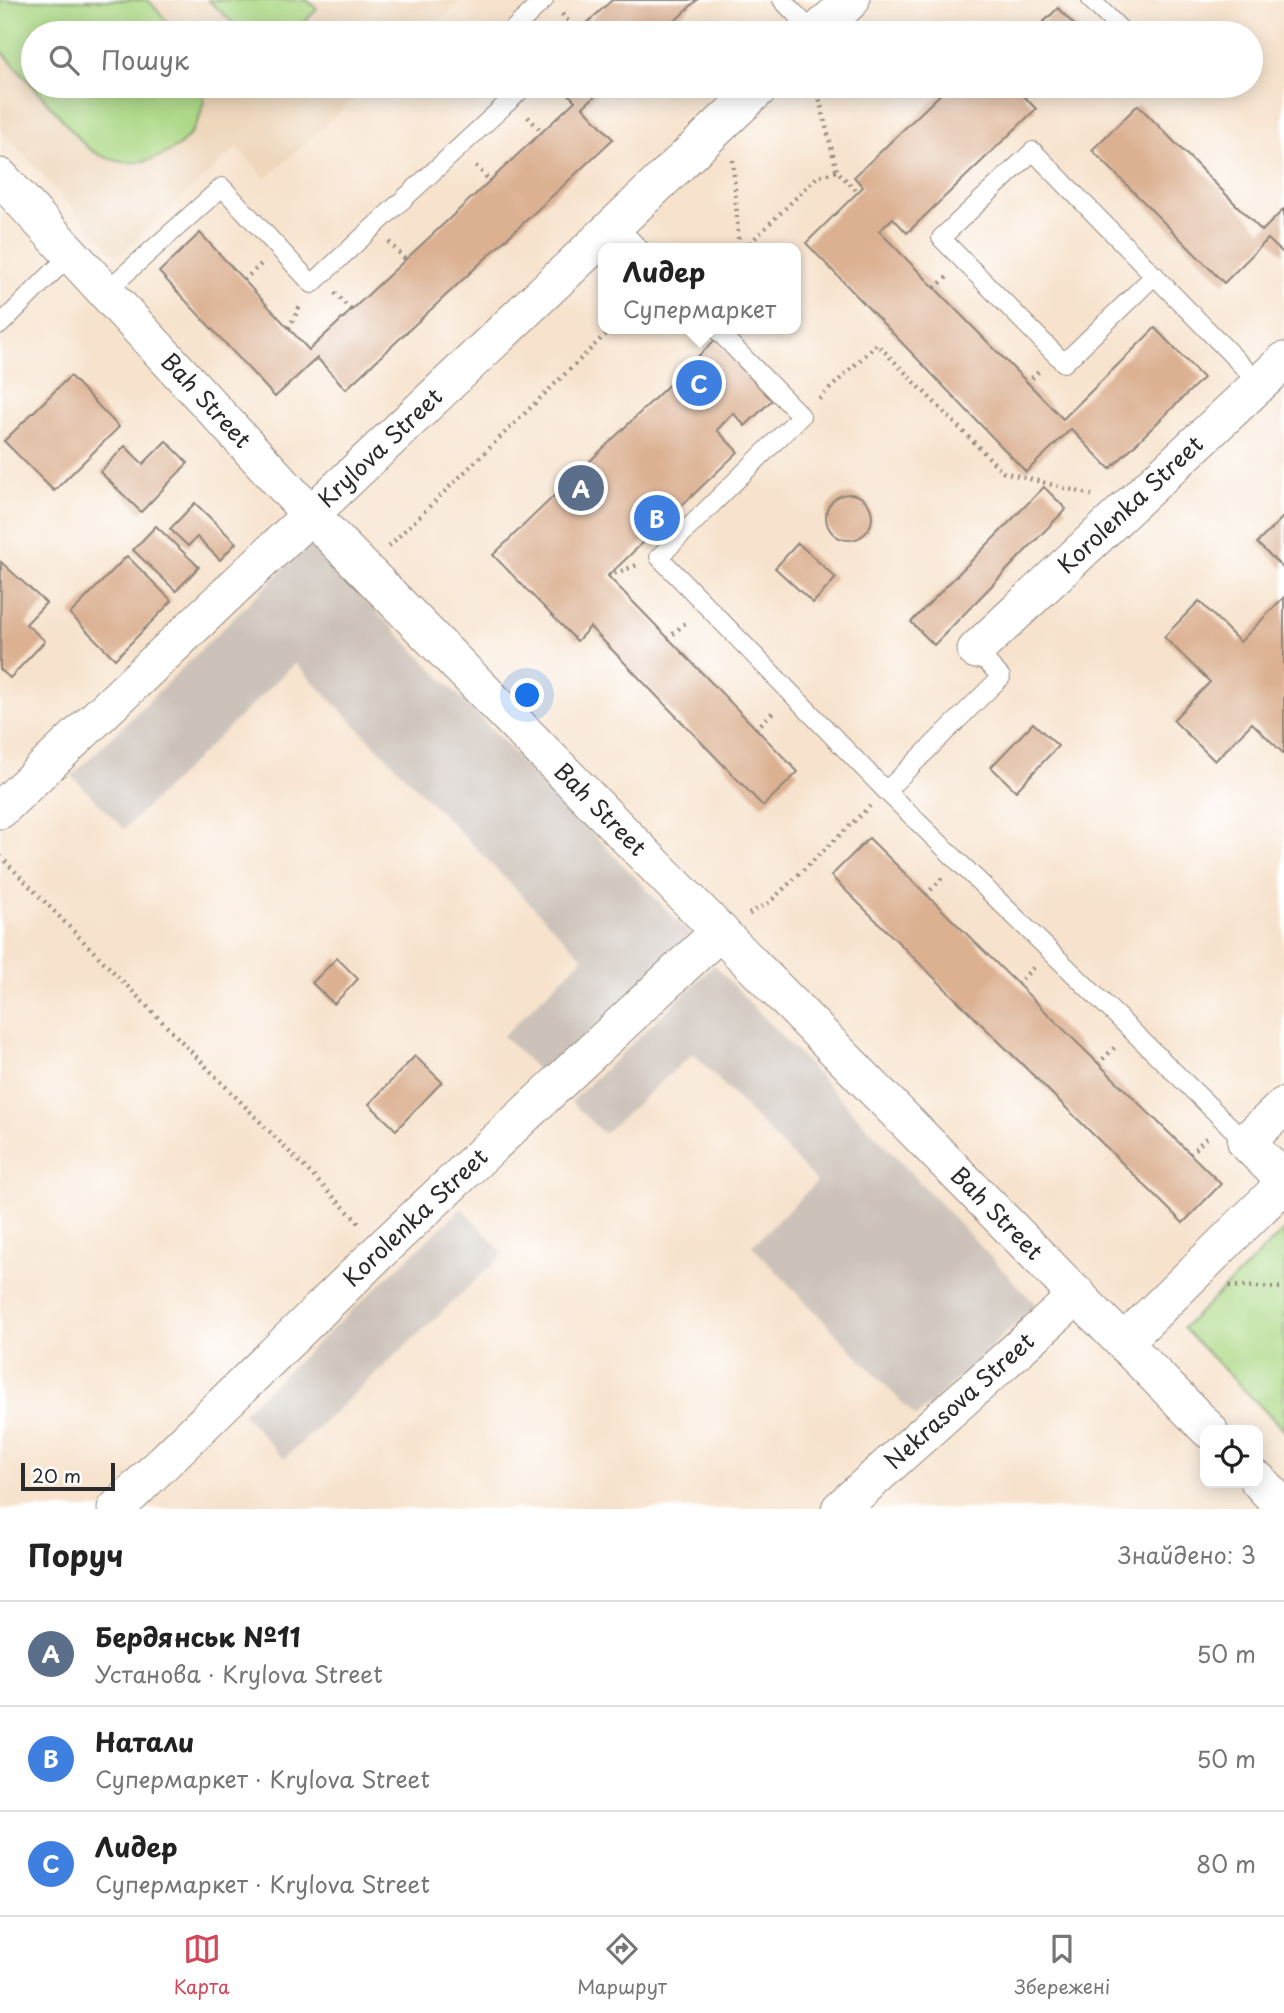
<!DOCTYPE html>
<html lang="uk">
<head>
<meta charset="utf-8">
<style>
  body { margin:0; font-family:"Playpen Sans",sans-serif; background:#f2f2f2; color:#222 }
  .controls { position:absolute; right:21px; bottom:21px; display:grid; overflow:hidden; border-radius:14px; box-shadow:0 4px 18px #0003 }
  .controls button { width:63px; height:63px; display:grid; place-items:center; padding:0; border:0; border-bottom:2px solid #e0e0e0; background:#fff; color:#222; font:35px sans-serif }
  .scale { position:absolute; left:21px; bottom:18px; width:94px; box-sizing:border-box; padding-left:7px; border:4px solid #2b2b2b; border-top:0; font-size:19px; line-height:24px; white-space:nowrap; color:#2b2b2b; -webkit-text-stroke:5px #fff; paint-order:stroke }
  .you { position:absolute; left:528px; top:696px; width:24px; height:24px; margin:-18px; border:5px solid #fff; border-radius:50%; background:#1a73e8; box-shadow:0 0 0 10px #1a73e833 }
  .badge { display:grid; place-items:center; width:46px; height:46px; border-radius:50%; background:#d1495b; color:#fff; font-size:23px; font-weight:700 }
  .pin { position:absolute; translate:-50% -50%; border:4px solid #fff; box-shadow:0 2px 7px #0006 }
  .popup { position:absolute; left:598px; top:243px; width:203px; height:91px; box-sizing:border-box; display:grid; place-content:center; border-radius:14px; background:#fff; filter:drop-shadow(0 2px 5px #0005); font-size:23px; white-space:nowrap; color:#767676 }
  .popup b { font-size:26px; color:#222 }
  .popup::after { content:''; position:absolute; left:50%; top:100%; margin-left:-14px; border:14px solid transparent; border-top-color:#fff }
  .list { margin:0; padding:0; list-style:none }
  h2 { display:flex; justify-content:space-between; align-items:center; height:91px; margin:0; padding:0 28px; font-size:30px }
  h2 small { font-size:23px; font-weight:400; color:#767676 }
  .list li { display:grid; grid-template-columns:46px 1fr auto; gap:21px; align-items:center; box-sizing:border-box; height:105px; padding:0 28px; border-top:2px solid #e0e0e0 }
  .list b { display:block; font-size:26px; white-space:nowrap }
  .list p { margin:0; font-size:23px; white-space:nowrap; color:#767676 }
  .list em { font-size:23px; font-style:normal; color:#767676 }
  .icon { flex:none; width:38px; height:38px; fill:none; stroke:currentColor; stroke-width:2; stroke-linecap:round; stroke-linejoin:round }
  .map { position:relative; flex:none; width:1284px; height:1509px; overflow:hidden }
  .search { position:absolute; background:#fff; box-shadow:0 4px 18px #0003; left:21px; right:21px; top:21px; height:77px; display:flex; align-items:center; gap:18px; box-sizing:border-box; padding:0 24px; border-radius:38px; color:#767676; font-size:26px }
  .sheet { height:406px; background:#fff }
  nav { display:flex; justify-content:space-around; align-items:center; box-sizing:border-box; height:98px; border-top:2px solid #e0e0e0; background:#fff; font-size:19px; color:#767676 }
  nav a { display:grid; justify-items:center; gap:4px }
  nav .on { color:#d1495b }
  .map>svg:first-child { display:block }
  .built { fill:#eed7bb }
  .industrial { fill:#ccc2b9 }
  .green { fill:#acd885; stroke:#6c8258; stroke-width:2 }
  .building { fill:#dcb192 }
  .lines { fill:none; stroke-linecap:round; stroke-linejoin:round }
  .lane-casing { stroke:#91877c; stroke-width:20 }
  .street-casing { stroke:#91877c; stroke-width:39 }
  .path { stroke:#91877c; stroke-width:4.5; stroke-dasharray:2 5; stroke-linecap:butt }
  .lane { stroke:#fff; stroke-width:18 }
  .street { stroke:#fff; stroke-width:37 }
  .labels { text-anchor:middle; stroke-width:5; stroke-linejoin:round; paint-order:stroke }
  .street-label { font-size:23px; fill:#2b2b2b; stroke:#fff }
</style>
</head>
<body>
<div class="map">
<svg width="1284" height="1509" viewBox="0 0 1284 1509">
  <rect width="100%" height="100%" fill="#fff"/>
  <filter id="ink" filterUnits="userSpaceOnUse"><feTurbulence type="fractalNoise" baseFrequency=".0143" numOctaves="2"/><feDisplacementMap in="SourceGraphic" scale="14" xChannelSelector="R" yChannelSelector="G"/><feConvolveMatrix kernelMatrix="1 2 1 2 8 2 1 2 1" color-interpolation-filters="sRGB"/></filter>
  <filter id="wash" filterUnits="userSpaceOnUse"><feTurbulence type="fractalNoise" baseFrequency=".00686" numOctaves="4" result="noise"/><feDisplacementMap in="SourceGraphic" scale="28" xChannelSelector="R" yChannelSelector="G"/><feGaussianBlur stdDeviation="1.57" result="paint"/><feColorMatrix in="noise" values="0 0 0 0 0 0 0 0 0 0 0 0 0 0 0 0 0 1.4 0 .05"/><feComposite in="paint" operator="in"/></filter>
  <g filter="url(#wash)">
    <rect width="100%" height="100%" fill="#f7e3cd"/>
    <path class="built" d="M0,0h462l-36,33h-393v53h335l-102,93 -29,-32 -120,110 -117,-128z"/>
    <g class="industrial">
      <path d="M310,543l380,391 -146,142 -41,-40 80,-78 -288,-295 -171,166 -52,-53z"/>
      <path d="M714,965l322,340 -120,112 -164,-171 65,-64 -124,-129 -89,81 -33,-32z"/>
      <path d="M462,1208l42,46 -220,205 -42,-46z"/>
    </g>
    <g class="green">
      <path d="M0,0h148l30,33h-145v53h172c0,25 -10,51 -33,64 -25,16 -56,17 -81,0 -14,-10 -25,-28 -37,-40 -18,-21 -36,-41 -54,-61z"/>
      <path d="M208,0h99l10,9 -23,24h-50z"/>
      <path d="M1284,1230v200l-101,-102z"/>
    </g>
    <g id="blocks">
      <g class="building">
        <path d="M612,0h85l-35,33h-86z"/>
        <path d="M1058,8l24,25h-50z"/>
        <path d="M561,86h45l-23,21 30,32 -267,250 -29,-31 -42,39 -116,-125 41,-39 109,117 266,-249z"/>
        <path d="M949,86h81l-8,8 14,15 -129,124 -14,-15 -14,13 184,188 92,-91 48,50 -93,91 -39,-40 -45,43 -220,-229 57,-56 -9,-10z"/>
        <path d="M1138,105l124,126 22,-22v45l-16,-15 -44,44 -132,-133z"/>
        <path d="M715,340l57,60 -27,26 -12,-13 -16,17 21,22 -130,124 190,196 -35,34 -173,-179 -13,14 -84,-86z"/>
        <path d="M70,376l49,51 -65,64 -50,-50z"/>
        <path d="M166,441l22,22 -47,49 -41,-40 25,-26 18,18z"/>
        <path d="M1044,487l22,22 -132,136 -23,-23z"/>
        <circle cx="849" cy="517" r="23"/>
        <path d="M195,503l41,40 -16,17 -23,-23 -9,9 -18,-17z"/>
        <path d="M1284,516v53l-27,-26z"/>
        <path d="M156,526l43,41 -23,24 -43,-41z"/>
        <path d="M798,543l38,35 -23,25 -38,-35z"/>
        <path d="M127,556l45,45 -57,58 -45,-45z"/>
        <path d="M1,562l45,41 -20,21 19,17 -35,37 -10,-9z"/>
        <path d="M1284,597v157l-32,-31 -37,38 -42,-41 37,-38 -46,-45 35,-36 41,41z"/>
        <path d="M1033,723l25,23 -42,45 -25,-24z"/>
        <path d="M869,838l352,346 -38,39 -352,-347z"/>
        <path d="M337,958l21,21 -24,25 -22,-21z"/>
        <path d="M415,1056l27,26 -46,48 -27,-26z"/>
      </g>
    </g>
  </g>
  <g filter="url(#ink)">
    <use href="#blocks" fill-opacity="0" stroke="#91877c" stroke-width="2"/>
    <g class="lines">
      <defs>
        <g id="lane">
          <path d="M782,0l32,33"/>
          <path d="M1091,0l33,33"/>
          <path d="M509,33l35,-33"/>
          <path d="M615,224l24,24"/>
          <path d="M1155,275l-91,88 -123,-125 92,-87 227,233"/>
          <path d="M105,292l117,-105 90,97 208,-193 -4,-5"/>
          <path d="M0,325l71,-71"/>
          <path d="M716,329l85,87 -142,141 227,234 360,351"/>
          <path d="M886,791l115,-114 -25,-27"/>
        </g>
        <g id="street">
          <path d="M816,33l35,-33"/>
          <path id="s1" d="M0,177l310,337 899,916"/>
          <path id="s2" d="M976,650l308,-289"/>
          <path id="s3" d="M0,810l761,-724"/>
          <path d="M1284,1106l-38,36 38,38"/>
          <path d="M1124,1342l160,-158"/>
          <path d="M1258,1480l26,28"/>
          <path id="s4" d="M116,1509l267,-261 337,-317"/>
          <path id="s5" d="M840,1509l238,-214"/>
        </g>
      </defs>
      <use href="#lane" class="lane-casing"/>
      <use href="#street" class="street-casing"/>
      <g class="path">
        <path d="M562,14l16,18"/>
        <path d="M816,86l21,85 21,21"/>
        <path d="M528,117l14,15"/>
        <path d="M733,160l6,88"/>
        <path d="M476,166l14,15"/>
        <path d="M389,242l16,17"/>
        <path d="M745,248l72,-71 20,-6"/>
        <path d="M244,280l17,-16"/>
        <path d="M935,288l12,-11"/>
        <path d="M335,293l16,17"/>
        <path d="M289,328l12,-24"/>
        <path d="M1027,383l12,-12"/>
        <path d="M819,399l58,-55 126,128 89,23"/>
        <path d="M389,546l222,-217"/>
        <path d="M608,576l29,-11"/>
        <path d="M668,639l20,-19"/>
        <path d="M756,729l19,-19"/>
        <path d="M0,856l361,369"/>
        <path d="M926,895l16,-17"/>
        <path d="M749,914l22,-13 99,-95"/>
        <path d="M1017,984l17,-17"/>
        <path d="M1098,1064l17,-17"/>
        <path d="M1190,1154l17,-17"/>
        <path d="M1229,1286l55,2"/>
      </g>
      <use href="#lane" class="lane"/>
      <use href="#street" class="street"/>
    </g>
  </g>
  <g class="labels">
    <g class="street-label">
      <text dy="8" stroke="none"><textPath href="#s1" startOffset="304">Bah Street</textPath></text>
      <text dy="8" stroke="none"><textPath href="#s3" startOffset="525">Krylova Street</textPath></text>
      <text dy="8" stroke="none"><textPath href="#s2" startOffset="212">Korolenka Street</textPath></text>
      <text dy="8" stroke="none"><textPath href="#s1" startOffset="872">Bah Street</textPath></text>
      <text dy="8" stroke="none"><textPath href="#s1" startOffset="1438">Bah Street</textPath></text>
      <text dy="8" stroke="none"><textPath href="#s4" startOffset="418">Korolenka Street</textPath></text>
      <text dy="8" stroke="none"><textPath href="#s5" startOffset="161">Nekrasova Street</textPath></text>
    </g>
  </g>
</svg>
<div class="controls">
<button><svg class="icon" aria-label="locate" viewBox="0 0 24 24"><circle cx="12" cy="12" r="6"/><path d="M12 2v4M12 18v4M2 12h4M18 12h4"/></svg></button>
</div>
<div class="scale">20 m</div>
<div class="you"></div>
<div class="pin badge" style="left:581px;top:488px;background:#5c6f8a">A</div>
<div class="pin badge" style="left:657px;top:518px;background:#3f7fe0">B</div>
<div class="pin badge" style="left:699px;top:383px;background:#3f7fe0">C</div>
<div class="popup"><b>Лидер</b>Супермаркет</div>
<div class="search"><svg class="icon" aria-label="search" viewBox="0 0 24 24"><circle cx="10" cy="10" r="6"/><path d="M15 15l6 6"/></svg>Пошук</div>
</div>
<section class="sheet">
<h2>Поруч<small>Знайдено: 3</small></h2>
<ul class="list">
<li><span class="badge" style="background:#5c6f8a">A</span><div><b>Бердянськ №11</b><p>Установа · Krylova Street</p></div><em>50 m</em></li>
<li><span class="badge" style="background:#3f7fe0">B</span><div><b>Натали</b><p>Супермаркет · Krylova Street</p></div><em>50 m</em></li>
<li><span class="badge" style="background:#3f7fe0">C</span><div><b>Лидер</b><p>Супермаркет · Krylova Street</p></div><em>80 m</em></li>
</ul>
</section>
<nav>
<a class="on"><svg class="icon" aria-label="map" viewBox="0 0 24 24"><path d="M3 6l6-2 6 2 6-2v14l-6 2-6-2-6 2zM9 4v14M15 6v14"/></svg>Карта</a>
<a><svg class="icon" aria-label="directions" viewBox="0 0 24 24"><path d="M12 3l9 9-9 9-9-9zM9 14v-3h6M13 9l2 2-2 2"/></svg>Маршрут</a>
<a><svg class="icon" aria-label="saved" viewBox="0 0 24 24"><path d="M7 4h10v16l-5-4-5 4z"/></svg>Збережені</a>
</nav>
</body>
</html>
